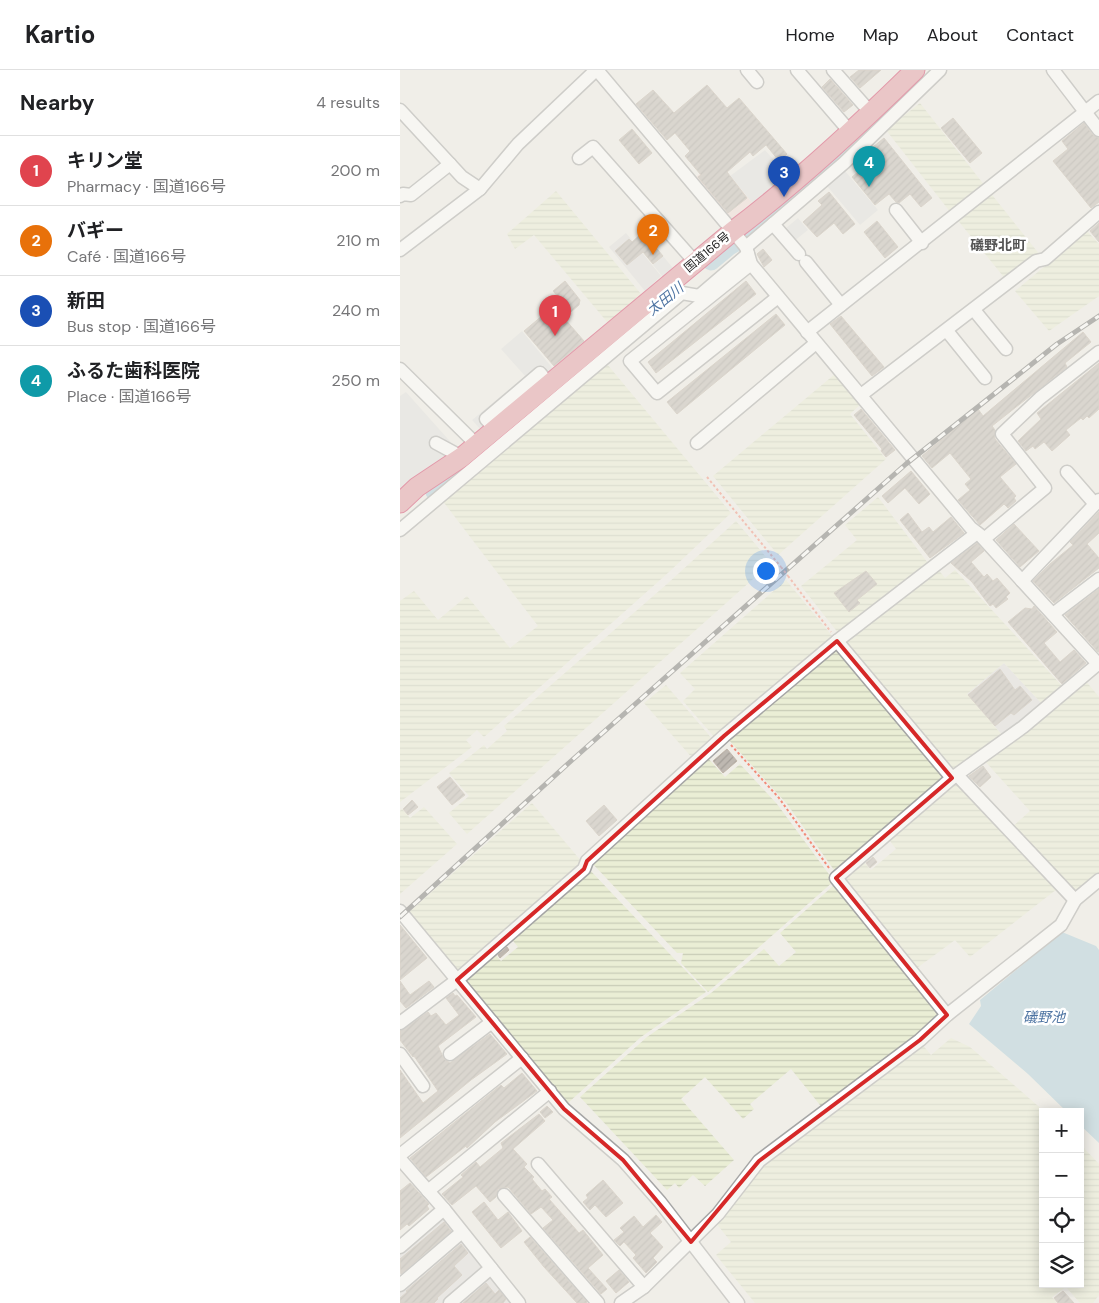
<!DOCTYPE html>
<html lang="en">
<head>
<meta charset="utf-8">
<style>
  body { margin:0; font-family:"DM Sans","Noto Sans JP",sans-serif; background:#f2f2f2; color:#202124 }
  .controls { position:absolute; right:15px; bottom:15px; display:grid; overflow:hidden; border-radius:0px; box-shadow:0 2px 12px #0003 }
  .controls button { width:45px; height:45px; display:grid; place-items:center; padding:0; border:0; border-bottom:1px solid #e0e0e0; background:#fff; color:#202124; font:25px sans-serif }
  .you { position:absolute; left:365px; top:500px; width:18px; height:18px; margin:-12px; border:4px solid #fff; border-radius:50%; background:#1a73e8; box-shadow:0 0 0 8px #1a73e833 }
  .badge { display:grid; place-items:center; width:32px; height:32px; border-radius:50%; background:#c5170c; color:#fff; font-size:16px; font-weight:700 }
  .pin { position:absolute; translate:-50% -41px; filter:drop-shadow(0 1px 2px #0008) }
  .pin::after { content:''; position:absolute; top:26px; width:18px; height:15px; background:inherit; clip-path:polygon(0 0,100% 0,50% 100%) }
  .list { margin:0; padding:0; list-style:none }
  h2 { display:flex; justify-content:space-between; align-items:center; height:65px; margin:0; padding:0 20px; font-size:21px }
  h2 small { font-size:16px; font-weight:400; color:#757577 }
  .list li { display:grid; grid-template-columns:32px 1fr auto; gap:15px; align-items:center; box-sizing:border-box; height:70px; padding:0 20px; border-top:1px solid #e0e0e0 }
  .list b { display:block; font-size:19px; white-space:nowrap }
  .list p { margin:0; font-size:16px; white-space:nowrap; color:#757577 }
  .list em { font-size:16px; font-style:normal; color:#757577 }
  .icon { flex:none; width:28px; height:28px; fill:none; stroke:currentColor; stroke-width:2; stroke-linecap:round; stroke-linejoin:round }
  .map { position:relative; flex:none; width:699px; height:1233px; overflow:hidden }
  header { display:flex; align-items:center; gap:30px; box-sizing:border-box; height:70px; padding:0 25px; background:#fff; border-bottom:1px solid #e0e0e0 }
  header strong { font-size:24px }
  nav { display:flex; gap:28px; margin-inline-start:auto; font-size:18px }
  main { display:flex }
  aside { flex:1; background:#fff }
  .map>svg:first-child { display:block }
  .residential { fill:#dfdede }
  .commercial { fill:#f0dbd8 }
  .farmland { fill:url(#farmland-rules) }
  .parking { fill:#e1e1e1 }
  .water { fill:#abcddb }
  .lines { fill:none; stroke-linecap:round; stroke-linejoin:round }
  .river { stroke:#abcddb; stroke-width:19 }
  .building { fill:url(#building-hatch); stroke:#c1b6ab }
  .minor-casing { stroke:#a5a5a5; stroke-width:15 }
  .highway-casing { stroke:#d13260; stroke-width:21 }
  .path { stroke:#f28b78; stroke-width:2; stroke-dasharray:2.5 2.5; stroke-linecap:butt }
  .minor { stroke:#fff; stroke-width:12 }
  .highway { stroke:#e2959f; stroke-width:19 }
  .rail-casing { stroke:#6f6f6f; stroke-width:5 }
  .rail { stroke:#fff; stroke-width:3; stroke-dasharray:9; stroke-linecap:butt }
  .path-bridge { stroke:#f28b78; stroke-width:2; stroke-dasharray:2.5 2.5; stroke-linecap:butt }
  .marked { fill:none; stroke:#d62828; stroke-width:4; stroke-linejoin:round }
  .labels { text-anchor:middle; stroke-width:5; stroke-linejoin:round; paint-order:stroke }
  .street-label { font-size:12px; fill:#212121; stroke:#fff }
  .neighbourhood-label { font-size:14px; font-weight:bold; fill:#545454; stroke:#fff }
  .water-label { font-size:14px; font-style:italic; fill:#4f75a3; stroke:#fff }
</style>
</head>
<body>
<header>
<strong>Kartio</strong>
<nav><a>Home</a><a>Map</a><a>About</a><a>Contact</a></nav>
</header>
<main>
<aside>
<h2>Nearby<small>4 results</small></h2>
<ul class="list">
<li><span class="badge" style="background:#e0444e">1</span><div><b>キリン堂</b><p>Pharmacy · 国道166号</p></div><em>200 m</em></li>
<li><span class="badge" style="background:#e8710a">2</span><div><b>バギー</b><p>Café · 国道166号</p></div><em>210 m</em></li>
<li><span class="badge" style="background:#1a4fb4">3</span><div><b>新田</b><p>Bus stop · 国道166号</p></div><em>240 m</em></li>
<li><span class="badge" style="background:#0f9aa8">4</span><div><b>ふるた歯科医院</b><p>Place · 国道166号</p></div><em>250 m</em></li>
</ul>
</aside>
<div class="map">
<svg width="699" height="1233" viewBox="0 0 699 1233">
  <defs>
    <pattern id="farmland-rules" width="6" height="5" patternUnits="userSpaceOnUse" patternTransform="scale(1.25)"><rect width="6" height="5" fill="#eaeed5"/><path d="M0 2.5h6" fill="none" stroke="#c8ccb7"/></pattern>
    <pattern id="building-hatch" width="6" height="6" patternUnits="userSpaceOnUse" patternTransform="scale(1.25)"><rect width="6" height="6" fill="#beb8b1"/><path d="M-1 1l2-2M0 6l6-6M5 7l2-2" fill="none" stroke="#a39e98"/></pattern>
  </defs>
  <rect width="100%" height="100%" fill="#f0eee8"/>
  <g class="residential">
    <path d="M226,163l35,43 -16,15 -36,-44z"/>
    <path d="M604,593l40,43 -40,31 -37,-43z"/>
    <path d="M44,1145l70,84 -5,4h-109v-51z"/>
  </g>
  <path class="commercial" d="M316,89l39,47 -21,18 -39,-46z"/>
  <g class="farmland">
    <path d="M520,33l65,83 -34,27 -65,-83z"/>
    <path d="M156,121l85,103 -33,29 -74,-88 -19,14 -8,-15z"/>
    <path d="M589,121l51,64 -33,26 -51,-63z"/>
    <path d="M687,161l12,13v52l-50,35 -34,-40z"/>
    <path d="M207,294l124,149 -62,59 -185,165 -7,-7 -11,10 6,7 -72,55v-201l14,-10 24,29 29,-24 43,52 28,-22 -96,-126z"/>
    <path d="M435,304l26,30 -11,10 36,45 -108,96 -65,-79z"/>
    <path d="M478,427l50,66 -89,71 -38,-48 56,-46 -12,-15z"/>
    <path d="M336,451l35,42 -304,271 -18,-21 20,-17 -20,-23 35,-28 3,4 20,-18 -3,-5 163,-142z"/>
    <path d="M537,498l8,10 10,-8 108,117 -19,19 -40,-43 -37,31 35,41 -52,37 -108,-130z"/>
    <path d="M386,510l47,57 -117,102 -33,-38 12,-12 -15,-16z"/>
    <path d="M435,575l110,132 -106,91 -5,2 -47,-66 -60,-66z"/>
    <path d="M685,610l14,17v177l-23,20 -65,-66 19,-17 -47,-52z"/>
    <path d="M266,615l48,56 -20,19 -50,-57z"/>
    <path d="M306,686l19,21 15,-13 37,40 57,77 -126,111 -27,-29 2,-10h-6l-87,-92z"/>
    <path d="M555,711l102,108 -87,68 -15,-17 -38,28 -77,-91 21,-18 10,11 25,-21 -9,-12z"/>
    <path d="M132,733l50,59 -3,7 -118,101h-5l-48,-57z"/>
    <path d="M24,737l33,37 -57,50v-83l2,-2 8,9z"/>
    <path d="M188,798l118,124 -65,45 -73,66 -105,-127 29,-25 9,10 17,-14 -9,-11z"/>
    <path d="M433,816l6,1 104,127 -119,96 -33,-41 -41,35 4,5 -11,10 -38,-42 -24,22 53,61 -29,26 -12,-11 -14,13 -4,-5 -8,7 -87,-93 67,-60 64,-44 53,-44 15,17 17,-14 -16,-19z"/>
    <path d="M551,968l19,9 75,65h-2v172h37v-140l19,20v131l-6,8h-13l-14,-16 -14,10 5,6h-302l-39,-48 15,-13 -15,-19 46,-59 159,-121 10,12z"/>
  </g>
  <g class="parking">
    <path d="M365,80l24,27 -34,29 -25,-30z"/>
    <path d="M445,101l33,39 -18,15 -33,-39z"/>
    <path d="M398,148l10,12 -15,12 -4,-5 2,-3 -5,-6z"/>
    <path d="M263,186l10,12 -10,9 -10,-12z"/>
    <path d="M122,261l33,40 -73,60 -10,-11 53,-44 -24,-27z"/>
    <path d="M6,322l50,56 -56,43v-95z"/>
  </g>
  <path class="water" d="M662,862l34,14 3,4v193l-19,-18v-13h-13l-39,-38 -59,-50 12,-18 -1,-6z"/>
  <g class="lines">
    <g class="river">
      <path d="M311,191l18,-15 26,-15 92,-81 38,-39"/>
      <path d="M35,422l73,-61"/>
    </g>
  </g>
  <g class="building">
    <path d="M459,0h22l-21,18 -10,-11z"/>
    <path d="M430,9l23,26 -9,7 -22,-25z"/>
    <path d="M307,15l20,23 12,-10 48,56 -8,7 -13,-16 -13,11 -3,-4 -23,20 20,26 -19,15 -30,-36 3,-2 -16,-19 5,-5 -15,-18 -8,7 -31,-36 17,-14 21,23z"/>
    <path d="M553,48l29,35 -12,10 -29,-35z"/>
    <path d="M684,53l9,12 6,3v64l-8,6 -38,-47 15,-12 -6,-8z"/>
    <path d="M232,59l20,24 -13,11 -20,-24z"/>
    <path d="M484,68l48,60 -11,9 -11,-13 -11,9 -3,-1 -7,-8 -14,11 -23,-28 13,-11 -4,-5 14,-11 -2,-3z"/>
    <path d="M429,122l26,32 -12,10 -9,-11 -17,14 -14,-15 19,-17 -4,-4z"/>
    <path d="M477,151l21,26 -13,11 -21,-26z"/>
    <path d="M699,153v19l-9,-11z"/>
    <path d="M243,162l20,24 -10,8 -10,-12 -16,13 -12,-14 14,-12 3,3z"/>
    <path d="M363,179l9,11 -8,7 -7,-13z"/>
    <path d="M165,211l15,19 -1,5 -15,13 20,23 -30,25 -30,-35 37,-31 -8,-9z"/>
    <path d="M346,211l10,13 -100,79 -8,-11z"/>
    <path d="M376,244l9,11 -108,89 -10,-12z"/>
    <path d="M441,246l43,51 -12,9 -42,-52z"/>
    <path d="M683,262l8,10 -26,21 2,4 -75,59 3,4v9l21,25 -16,13 16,19 -2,2 2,3 -8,7 -4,-4 -24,21 -22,-25 12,-10 -5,-6 6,-5 -21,-26 -18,15 -10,-12 56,-47 5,7z"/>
    <path d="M699,293v46l-10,9 -2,-2 -4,4 -2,-2 -15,12 4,5 -18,16 -8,-9 -9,7 -2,-3 -7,5 -8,-10 23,-22 -4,-6z"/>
    <path d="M461,339l34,41 -9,7 -5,-6 1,-2 -28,-34z"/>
    <path d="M511,401l19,23 -11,10 -14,-16 -17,15 -6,-7z"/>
    <path d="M699,442v21l-12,11 12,14v10l-45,35 -21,-22 17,-17 23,-19 -3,-3z"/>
    <path d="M508,443l14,19 7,-5 4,5 18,-15 13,16 -34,25 -30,-38z"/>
    <path d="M614,454l25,27 -19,16 -24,-27z"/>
    <path d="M577,473l7,8 -13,11 13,15 3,-3 6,7 4,-3 13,15 -4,4 2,2 -12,9 -3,-4 -3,2 -18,-24 -21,-19z"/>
    <path d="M466,501l11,13 -20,16 3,3 -11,9 -15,-19z"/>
    <path d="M699,519v63h-1l-33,-37z"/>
    <path d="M634,536l23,26 -13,11 16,19 14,-12 12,13 -24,21 -54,-62 17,-14 7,1z"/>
    <path d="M600,599l15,21 5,-4 12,14 -18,15 -3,-2 -16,13 -27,-31z"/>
    <path d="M327,679l10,12 -14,12 -10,-12z"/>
    <path d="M583,696l8,11 -11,10 -11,-11z"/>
    <path d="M50,707l15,18 -13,10 -15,-18z"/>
    <path d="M12,730l6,7 -10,8 -5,-6z"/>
    <path d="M204,735l13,15 -18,16 -13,-15z"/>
    <path d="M473,787l4,5 -7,6 -4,-5z"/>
    <path d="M0,855l27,33 -27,22z"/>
    <path d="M107,877l2,3 -9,8 -2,-3z"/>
    <path d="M0,911l10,14 19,-14 5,6 -28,21 -6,-7z"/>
    <path d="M53,923l2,3 2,-1 19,22 -38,29 6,13 6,4 40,-29 17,20 -36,26 -71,58v-68l23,33 15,-12 -24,-35 -1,1 -13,-17v-9l28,-19 3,4 5,-3 10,12 13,-10 -13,-17z"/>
    <path d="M122,1003l15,18 -42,31 -28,26 -1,-2 -40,31 -16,-19 91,-73 3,3z"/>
    <path d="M147,1036l6,6 -8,6 -5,-6z"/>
    <path d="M139,1044l6,7 -32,28 14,15 -3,3 10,10 -2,2 10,12 3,-2 7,8 -3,2 30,34 4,-3 20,25 -15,13 19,21 -6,5 -58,-66 10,-8 -12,-13 -10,7 -23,-27 -10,2 -2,8 -6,5 -14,-16 -24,19 -10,-11 21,-17 -2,-2 15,-13 4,5 23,-19 -2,-5z"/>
    <path d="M203,1110l20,23 -17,14 -11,-12 -5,5 -7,-8 5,-4 -2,-3z"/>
    <path d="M10,1113l19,21 -2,2 2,3 -20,17 -2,-2 -7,6v-39z"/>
    <path d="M84,1132l14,18 10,-8 14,19 -21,17 -29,-36z"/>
    <path d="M256,1145l6,7 -12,11 13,14 -10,11 4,4 -11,11 -13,-15 3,-3 -12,-13 -4,4 -6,-6 10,-8 -4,-4 14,-12 9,11z"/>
    <path d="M44,1152l7,9 -50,43 -1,-15z"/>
    <path d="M130,1167l57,65 -1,1h-9l-33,-36 -20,-25z"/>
    <path d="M61,1174l7,9 -14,13 8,9 -25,23 1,1 -4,4h-34v-5l7,-6 -1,-1z"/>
    <path d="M219,1200l10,12 -13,11 -10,-12z"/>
    <path d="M86,1213l9,11 4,-4 7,9 -3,4h-40z"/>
    <path d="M663,1221l11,12h-16l-4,-5z"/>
  </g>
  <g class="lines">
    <defs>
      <g id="minor">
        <path d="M197,0l139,165 10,12 5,17 220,264 9,7 119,130"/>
        <path d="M347,0l10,12"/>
        <path d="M397,0l54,63"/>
        <path d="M433,0l38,43"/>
        <path d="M653,0l46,60"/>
        <path d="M0,40l62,67 18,12"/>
        <path d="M179,88l14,-11 102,115"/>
        <path d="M0,126l3,-2 8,1 39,-31"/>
        <path d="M496,140l26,33"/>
        <path d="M373,154l26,30"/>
        <path d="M346,177l98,-84 96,-93"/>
        <path d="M0,180l80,-61 38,-45 78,-74"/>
        <path d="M406,192l35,43"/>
        <path d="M351,194l-121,97 27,32 121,-96"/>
        <path d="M574,240l32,39"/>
        <path d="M547,261l38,47"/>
        <path d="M407,262l292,-231"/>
        <path d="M0,299l76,75"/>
        <path d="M461,325l175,-134 9,-2 54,-47"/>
        <path d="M95,359l-9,-10 54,-46 9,11"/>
        <path d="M36,373l26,14"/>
        <path d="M297,373l119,-100"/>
        <path d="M667,402l28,32"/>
        <path d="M0,460l282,-237 17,3 49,-42"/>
        <path d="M584,469l61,-51 -43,-54 38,-36 59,-46"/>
        <path d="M622,511l77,-81"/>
        <path d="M653,544l46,-35"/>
        <path d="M437,571l115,137"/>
        <path d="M557,705l118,125"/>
        <path d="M0,841l164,198 59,51 37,42 78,101"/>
        <path d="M547,945l-111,-137 116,-100 71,-51 76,-64"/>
        <path d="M0,953l57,-43 127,-111 3,-8 137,-125 113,-95 140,-108"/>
        <path d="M0,984l23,32"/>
        <path d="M50,984l42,-32"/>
        <path d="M0,1085l122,-97"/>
        <path d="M0,1089l44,50 75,94"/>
        <path d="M138,1094l106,123"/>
        <path d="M28,1121l122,-100"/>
        <path d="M104,1125l94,108"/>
        <path d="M0,1177l44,-38"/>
        <path d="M0,1215l62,-53"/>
        <path d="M50,1233l41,-35"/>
        <path d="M221,1233l23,-16 74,-73 41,-53 161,-121 27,-25 114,-90 14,-25 24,-20"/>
      </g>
      <path id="highway" d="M0,433l17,-16 45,-30 271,-226c65,-49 124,-104 182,-161"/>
    </defs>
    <use href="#minor" class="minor-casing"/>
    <use href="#highway" class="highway-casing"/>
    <g class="path">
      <path d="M307,407l74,90"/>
      <path d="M388,506l43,56"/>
      <path d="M331,675l48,53 50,70"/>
    </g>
    <use href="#minor" class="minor"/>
    <use href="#highway" class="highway"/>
    <defs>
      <path id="rail" d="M0,847l171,-156 335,-297 151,-120 42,-28"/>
    </defs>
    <use href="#rail" class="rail-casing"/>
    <use href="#rail" class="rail"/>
    <path class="path-bridge" d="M381,497l7,9"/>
  </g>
  <path d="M0 0H699V1233H0ZM437,571l115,137 -116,100 111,137 -27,25 -161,121 -68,81 -68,-82 -59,-51 -107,-129 127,-111 3,-8 137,-125z" fill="#f0eee8" fill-opacity=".55" fill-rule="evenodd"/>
  <path class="marked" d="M437,571l115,137 -116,100 111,137 -27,25 -161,121 -68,81 -68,-82 -59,-51 -107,-129 127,-111 3,-8 137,-125z"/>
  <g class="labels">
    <g class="street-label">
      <text transform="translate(307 182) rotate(-40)" y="4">国道166号</text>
    </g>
    <g class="neighbourhood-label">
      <text x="598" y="180">礒野北町</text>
    </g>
    <g class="water-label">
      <text transform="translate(265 229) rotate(-39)" y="5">太田川</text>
      <text x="644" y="952">礒野池</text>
    </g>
  </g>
</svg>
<div class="controls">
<button>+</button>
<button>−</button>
<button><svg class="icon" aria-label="locate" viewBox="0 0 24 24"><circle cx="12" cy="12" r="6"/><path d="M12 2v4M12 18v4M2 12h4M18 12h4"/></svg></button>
<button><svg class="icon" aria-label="layers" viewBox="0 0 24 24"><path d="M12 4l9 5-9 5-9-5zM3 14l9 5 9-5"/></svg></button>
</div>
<div class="you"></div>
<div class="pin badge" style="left:155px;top:266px;background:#e0444e">1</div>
<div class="pin badge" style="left:253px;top:185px;background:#e8710a">2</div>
<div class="pin badge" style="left:384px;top:127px;background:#1a4fb4">3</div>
<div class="pin badge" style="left:469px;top:117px;background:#0f9aa8">4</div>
</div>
</main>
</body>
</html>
